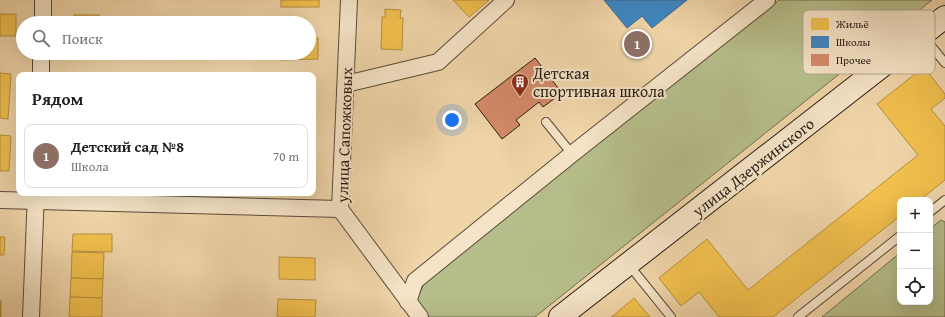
<!DOCTYPE html>
<html lang="ru">
<head>
<meta charset="utf-8">
<style>
  body { margin:0; font-family:"Gentium Book Plus",serif; background:#f6f6f6; color:#202124 }
  .controls { position:absolute; right:12px; bottom:12px; display:grid; overflow:hidden; border-radius:8px; box-shadow:0 4px 16px #0002 }
  .controls button { width:36px; height:36px; display:grid; place-items:center; padding:0; border:0; border-bottom:1px solid #e0e0e0; background:#fff; color:#202124; font:20px sans-serif }
  .you { position:absolute; left:452px; top:120px; width:14px; height:14px; margin:-10px; border:3px solid #fff; border-radius:50%; background:#1a73e8; box-shadow:0 0 0 6px #1a73e833 }
  .badge { display:grid; place-items:center; width:26px; height:26px; border-radius:50%; background:#b45309; color:#fff; font-size:13px; font-weight:700 }
  .pin { position:absolute; translate:-50% -50%; border:2px solid #fff; box-shadow:0 1px 4px #0006 }
  .list { margin:0; padding:0; list-style:none }
  h2 { display:flex; justify-content:space-between; align-items:center; height:52px; margin:0; padding:0 16px; font-size:17px }
  h2 small { font-size:13px; font-weight:400; color:#757577 }
  .list li { display:grid; grid-template-columns:26px 1fr auto; gap:12px; align-items:center; box-sizing:border-box; height:64px; margin:0 8px 8px; padding:0 8px; border:1px solid #e0e0e0; border-radius:8px }
  .list b { display:block; font-size:15px; white-space:nowrap }
  .list p { margin:0; font-size:13px; white-space:nowrap; color:#757577 }
  .list em { font-size:13px; font-style:normal; color:#757577 }
  .icon { flex:none; width:22px; height:22px; fill:none; stroke:currentColor; stroke-width:2; stroke-linecap:round; stroke-linejoin:round }
  .map { position:relative; flex:none; width:945px; height:317px; overflow:hidden }
  .search { position:absolute; background:#fff; box-shadow:0 4px 16px #0002; left:16px; top:16px; width:300px; height:44px; display:flex; align-items:center; gap:10px; box-sizing:border-box; padding:0 14px; border-radius:22px; color:#757577; font-size:15px }
  .panel { position:absolute; background:#fff; box-shadow:0 4px 16px #0002; left:16px; top:72px; width:300px; height:124px; border-radius:8px }
  .map>svg:first-child { display:block }
  .green { fill:#b6be8b; stroke:#706d50 }
  .homes { fill:#f2c14e; stroke:#b6903d }
  .schools { fill:#3f88c5; stroke:#386890 }
  .building { fill:#d58a6a; stroke:#291c15 }
  .lines { fill:none; stroke-linecap:round; stroke-linejoin:round }
  .lane-casing { stroke:#5b4a3a; stroke-width:10 }
  .street-casing { stroke:#5b4a3a; stroke-width:18 }
  .secondary-casing { stroke:#291c15; stroke-width:24 }
  .lane { stroke:#f5e4c7; stroke-width:8 }
  .street { stroke:#f5e4c7; stroke-width:16 }
  .secondary { stroke:#f5e4c7; stroke-width:22 }
  .labels { text-anchor:middle; stroke-width:4; stroke-linejoin:round; paint-order:stroke }
  .poi-label { font-size:16px; fill:#291c15; stroke:#f5e4c7; text-anchor:start }
  .street-label { font-size:16px; fill:#291c15; stroke:#f5e4c7 }
  .key { fill:#f5e4c7; stroke:#b8a892; stroke-width:1 }
  .key-label { font-size:11px; fill:#291c15 }
</style>
</head>
<body>
<div class="map">
<svg width="945" height="317" viewBox="0 0 945 317">
  <rect width="100%" height="100%" fill="#f0d5a9"/>
  <filter id="stains"><feTurbulence type="fractalNoise" baseFrequency=".005" numOctaves="4"/><feColorMatrix values="0 0 0 0 .2 0 0 0 0 .09 0 0 0 0 .02 0 0 0 .5 -.17"/></filter>
  <radialGradient id="worn" r=".72"><stop offset=".6" stop-color="#630" stop-opacity="0"/><stop offset="1" stop-color="#630" stop-opacity=".3"/></radialGradient>
  <g class="green">
    <path d="M779,0h153l-397,317h-106l-12,-17 8,-19z"/>
    <path d="M941,220l4,2v95h-123l78,-64v49h30v-73z"/>
  </g>
  <g class="homes">
    <rect x="281" y="0" width="38" height="7"/>
    <path d="M453,0h36l-20,17z"/>
    <path d="M385,9l16,1 -1,8h3l-1,32 -21,-1 1,-32h3z"/>
    <rect x="0" y="14" width="16" height="22"/>
    <rect x="74" y="15" width="25" height="8"/>
    <path d="M309,38h9v21l-38,1v-7h29z"/>
    <path d="M924,67l21,27v4l-14,11 14,17v54l-25,20h-20v16l-127,101h-54l-20,-25 -18,14 -22,-28 48,-39 41,51 170,-135 -41,-51z"/>
    <path d="M0,73l11,1 -3,45 -8,-1z"/>
    <path d="M0,135l11,1 -2,35h-9z"/>
    <path d="M313,152h1l-1,29z"/>
    <path d="M73,234h39v18l-40,-1z"/>
    <path d="M0,237h5l-1,18h-4z"/>
    <path d="M72,252l32,1 -1,26 -32,-1z"/>
    <path d="M279,257l36,1v22l-36,-1z"/>
    <path d="M71,278l32,1 -1,19 -32,-1z"/>
    <path d="M70,297l32,1v19h-33z"/>
    <path d="M634,298l16,19h-39l3,-2z"/>
    <path d="M278,299l38,1 -1,17h-38z"/>
    <rect x="0" y="301" width="1" height="16"/>
  </g>
  <path class="schools" d="M604,0h83l-35,28 -10,-12 -15,12z"/>
  <path class="building" d="M535,58l27,35 -19,14 -4,-5 -23,18 4,5 -18,14 -27,-35z"/>
  <g class="lines">
    <defs>
      <g id="lane">
        <path d="M923,36l22,27"/>
        <path d="M546,122l26,32"/>
        <path d="M930,212l15,-12"/>
        <path d="M629,265l42,52"/>
        <path d="M798,317l102,-81"/>
      </g>
      <g id="street">
        <path d="M349,0l-9,209 80,108"/>
        <path d="M43,23v-23"/>
        <path d="M41,75v-22"/>
        <path d="M346,84l92,-22 68,-62"/>
        <path d="M0,200l340,9"/>
        <path d="M408,302l7,-21 157,-127 195,-154"/>
        <path d="M31,317l5,-124"/>
      </g>
      <path id="secondary" d="M560,317l385,-300"/>
    </defs>
    <use href="#lane" class="lane-casing"/>
    <use href="#street" class="street-casing"/>
    <use href="#secondary" class="secondary-casing"/>
    <use href="#lane" class="lane"/>
    <use href="#street" class="street"/>
    <use href="#secondary" class="secondary"/>
  </g>
  <defs>
    <symbol id="building-pin" viewBox="-11 -11 22 30"><path d="M0 17L-7.5 6A9.5 9.5 0 1 1 7.5 6Z" fill="#8f2418" stroke="#f5e4c7"/><path d="M-4-6H4V6H1V3H-1V6H-4ZM-2.5-4.3h1.7v1.8h-1.7ZM.8-4.3h1.7v1.8H.8ZM-2.5-1h1.7V.8h-1.7ZM.8-1h1.7V.8H.8Z" fill="#fff"/></symbol>
  </defs>
  <g fill-rule="evenodd">
    <use href="#building-pin" x="510" y="72" width="20" height="27"/>
  </g>
  <g class="labels">
    <g class="poi-label">
      <text x="533" y="79">Детская<tspan x="533" dy="18">спортивная школа</tspan></text>
    </g>
    <g class="street-label">
      <text transform="translate(344 135) rotate(-88)" y="6">улица Сапожковых</text>
      <text transform="translate(753 167) rotate(-38)" y="6">улица Дзержинского</text>
    </g>
  </g>
  <rect x="803" y="10" width="132" height="64" rx="6" class="key"/>
  <rect x="811" y="18" width="18" height="12" fill="#f2c14e"/>
  <rect x="811" y="36" width="18" height="12" fill="#3f88c5"/>
  <rect x="811" y="54" width="18" height="12" fill="#d58a6a"/>
  <g class="key-label">
    <text x="836" y="28">Жильё</text>
    <text x="836" y="46">Школы</text>
    <text x="836" y="64">Прочее</text>
  </g>
  <rect width="100%" height="100%" filter="url(#stains)"/>
  <rect width="100%" height="100%" fill="url(#worn)"/>
</svg>
<div class="controls">
<button>+</button>
<button>−</button>
<button><svg class="icon" aria-label="locate" viewBox="0 0 24 24"><circle cx="12" cy="12" r="6"/><path d="M12 2v4M12 18v4M2 12h4M18 12h4"/></svg></button>
</div>
<div class="you"></div>
<div class="pin badge" style="left:637px;top:44px;background:#8d6e63">1</div>
<div class="search"><svg class="icon" aria-label="search" viewBox="0 0 24 24"><circle cx="10" cy="10" r="6"/><path d="M15 15l6 6"/></svg>Поиск</div>
<section class="panel">
<h2>Рядом<small></small></h2>
<ul class="list">
<li><span class="badge" style="background:#8d6e63">1</span><div><b>Детский сад №8</b><p>Школа</p></div><em>70 m</em></li>
</ul>
</section>
</div>
</body>
</html>
